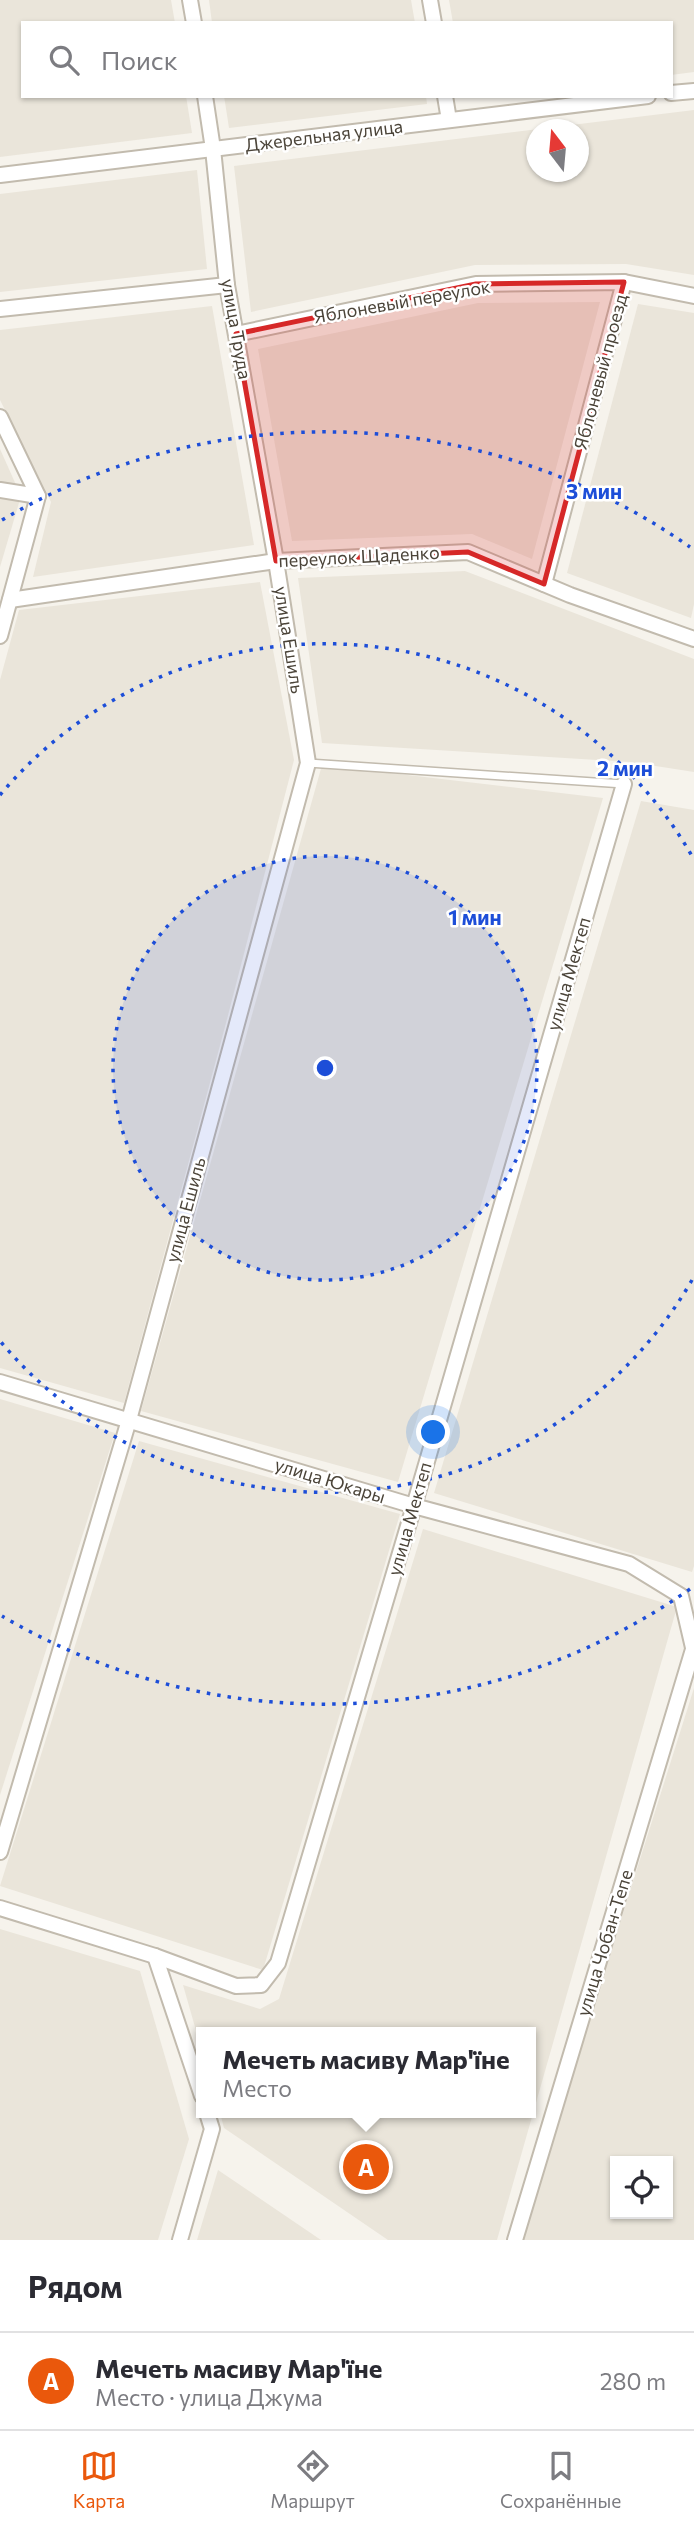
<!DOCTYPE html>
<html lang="ru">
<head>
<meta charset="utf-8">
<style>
  body { margin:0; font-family:Commissioner,sans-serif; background:#f7f7f7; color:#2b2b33 }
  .controls { position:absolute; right:21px; bottom:21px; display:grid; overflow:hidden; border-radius:0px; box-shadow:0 2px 5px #0004 }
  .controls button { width:63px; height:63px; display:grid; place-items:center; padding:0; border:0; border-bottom:2px solid #e1e1e2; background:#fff; color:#2b2b33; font:35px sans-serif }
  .compass { position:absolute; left:526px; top:119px; width:63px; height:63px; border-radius:50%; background:#fff; box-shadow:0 2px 5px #0004; rotate:344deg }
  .you { position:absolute; left:434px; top:1433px; width:24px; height:24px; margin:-18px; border:5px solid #fff; border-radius:50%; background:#1a73e8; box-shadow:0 0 0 10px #1a73e833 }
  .badge { display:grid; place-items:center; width:46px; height:46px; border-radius:50%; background:#ea580c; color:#fff; font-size:23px; font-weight:700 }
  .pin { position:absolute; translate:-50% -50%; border:4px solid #fff; box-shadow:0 2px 7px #0006 }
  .popup { position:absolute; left:196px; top:2027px; width:340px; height:91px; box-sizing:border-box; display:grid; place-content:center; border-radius:0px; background:#fff; filter:drop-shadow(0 2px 5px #0005); font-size:23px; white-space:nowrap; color:#7c7c81 }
  .popup b { font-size:26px; color:#2b2b33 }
  .popup::after { content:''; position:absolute; left:50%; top:100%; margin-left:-14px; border:14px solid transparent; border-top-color:#fff }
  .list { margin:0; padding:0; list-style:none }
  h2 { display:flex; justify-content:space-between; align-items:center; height:91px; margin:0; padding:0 28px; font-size:30px }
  h2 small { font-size:23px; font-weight:400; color:#7c7c81 }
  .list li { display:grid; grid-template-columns:46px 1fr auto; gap:21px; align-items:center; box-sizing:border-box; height:98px; padding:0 28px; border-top:2px solid #e1e1e2 }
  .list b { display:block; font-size:26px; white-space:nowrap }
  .list p { margin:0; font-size:23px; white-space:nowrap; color:#7c7c81 }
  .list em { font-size:23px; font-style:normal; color:#7c7c81 }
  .icon { flex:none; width:38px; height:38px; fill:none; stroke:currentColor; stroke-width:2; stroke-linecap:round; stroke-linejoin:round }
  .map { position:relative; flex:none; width:694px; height:2240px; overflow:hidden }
  .search { position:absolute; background:#fff; box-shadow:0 2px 5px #0004; left:21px; right:21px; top:21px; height:77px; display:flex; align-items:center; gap:18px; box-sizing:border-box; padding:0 24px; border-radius:0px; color:#7c7c81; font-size:26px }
  .sheet { height:189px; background:#fff }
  nav { display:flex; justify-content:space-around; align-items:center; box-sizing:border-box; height:98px; border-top:2px solid #e1e1e2; background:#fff; font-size:19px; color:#7c7c81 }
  nav a { display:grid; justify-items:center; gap:4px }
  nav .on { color:#ea580c }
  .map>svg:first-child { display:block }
  .residential { fill:#eae5da; fill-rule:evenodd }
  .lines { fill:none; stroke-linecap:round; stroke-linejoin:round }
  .lane-casing { stroke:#c2bbae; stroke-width:10 }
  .street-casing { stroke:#c2bbae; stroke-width:18 }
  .lane { stroke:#fff; stroke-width:7 }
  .street { stroke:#fff; stroke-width:14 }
  .marked { fill:#d62828; fill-opacity:0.2; stroke:#d62828; stroke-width:5; stroke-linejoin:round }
  .ring { fill:none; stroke:#1d4ed8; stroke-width:3.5; stroke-dasharray:3.5 7 }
  .labels { text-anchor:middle; stroke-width:5; stroke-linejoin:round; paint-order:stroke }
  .street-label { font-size:18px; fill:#4b4439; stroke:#fff }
  .centre { fill:#1d4ed8; stroke:#fff; stroke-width:3.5 }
  .ring-label { font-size:21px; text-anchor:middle; font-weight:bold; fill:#1d4ed8; stroke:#fff; stroke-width:5; stroke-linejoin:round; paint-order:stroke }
</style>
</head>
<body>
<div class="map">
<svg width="694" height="2240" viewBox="0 0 694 2240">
  <rect width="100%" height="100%" fill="#f6f3ec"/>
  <g class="residential">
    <path d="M0,0h171l4,23h-152v73h163l6,37 -192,24z"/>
    <path d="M209,0h202l4,23h-203z"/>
    <path d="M449,0h245v72l-23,3v-52h-218z"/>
    <path d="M224,96h202l1,8 -198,24z"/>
    <path d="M694,110v165l-68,-11 -151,1 -224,47 -17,-146zM536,130h42v42h-42z"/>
    <path d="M197,170l10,99 -207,23v-98z"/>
    <path d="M600,302l-68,257 -60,-25 -180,7 -34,-192 220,-46z"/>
    <path d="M638,304l56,9v291l-3,14 -124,-45z"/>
    <path d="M212,306l42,239 -221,32 18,-75 -51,-102v-70z"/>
    <path d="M0,449l21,47 -21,71z"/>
    <path d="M465,571l229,88v113l-64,-10 -308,-19 -24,-165z"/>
    <path d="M260,582l34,178 -68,263 -102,380 -124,-35v-688l19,-70z"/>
    <path d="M322,765l281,33 -205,684 -257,-71z"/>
    <path d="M641,801l53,9v756l-2,6 -258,-79z"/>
    <path d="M0,1399l115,34 -115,362z"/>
    <path d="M139,1441l261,73 -137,456 -263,-84z"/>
    <path d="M423,1529l254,78 -180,633h-109l-164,-112 -4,-15h310v-81h-328l-1,16 -18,-63 77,24 19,-10z"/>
    <path d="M694,1688v552h-174zM615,2161h53v53h-53z"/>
    <path d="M0,1929l140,42 49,168 -31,101h-158z"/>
    <path d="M218,2170l103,70h-124z"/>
  </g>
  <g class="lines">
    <defs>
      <path id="lane" d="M308,763l316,21"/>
      <g id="street">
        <path d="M190,0l4,23"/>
        <path d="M430,0l4,23"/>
        <path d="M671,93l23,-2"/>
        <path d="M445,96l4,24"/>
        <path d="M0,175l648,-79"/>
        <path d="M0,309l227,-24"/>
        <path d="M236,334l240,-50 148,-2 70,14"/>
        <path d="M0,417l38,79 -38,140"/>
        <path d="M0,490l38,6"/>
        <path d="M544,584l80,-302"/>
        <path d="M10,600l266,-39 192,-9 102,43 124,44"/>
        <path d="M0,1382l414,124 215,58 52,32 13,56"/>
        <path d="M0,1852l129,-432 179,-657 -32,-202 -49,-276 -14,-136 -8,-53"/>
        <path d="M0,1908l155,48 81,30 25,-1 17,-22 136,-457 210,-722"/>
        <path d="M155,1956l47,140"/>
        <path d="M180,2240l32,-111 -5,-16"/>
        <path d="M515,2240l179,-594"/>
      </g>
    </defs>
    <use href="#lane" class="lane-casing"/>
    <use href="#street" class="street-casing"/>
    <use href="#lane" class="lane"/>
    <use href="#street" class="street"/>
  </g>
  <path class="marked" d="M624,282l-80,302 -76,-32 -192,9 -40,-227 240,-50z"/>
  <circle cx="325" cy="1068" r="212" fill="#1d4ed8" fill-opacity=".12"/>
  <g class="ring">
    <circle cx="325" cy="1068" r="212"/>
    <path d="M692 1280A424 424 0 0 1 0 1341M0 795A424 424 0 0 1 692 856"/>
    <path d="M690 1589A636 636 0 0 1 2 1616M2 520A636 636 0 0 1 690 547"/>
  </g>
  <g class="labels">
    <g class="street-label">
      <text transform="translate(324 136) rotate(-7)" y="6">Джерельная улица</text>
      <text transform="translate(402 302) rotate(-10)" y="6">Яблоневый переулок</text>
      <text transform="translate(236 329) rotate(80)" y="6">улица Труда</text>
      <text transform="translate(601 372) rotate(-75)" y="6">Яблоневый проезд</text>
      <text transform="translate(359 557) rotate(-3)" y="6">переулок Щаденко</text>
      <text transform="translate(289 640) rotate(81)" y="6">улица Ешиль</text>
      <text transform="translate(569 974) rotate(-74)" y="6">улица Мектеп</text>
      <text transform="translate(186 1210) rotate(-75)" y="6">улица Ешиль</text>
      <text transform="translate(330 1481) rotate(17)" y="6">улица Юкары</text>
      <text transform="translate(410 1519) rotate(-74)" y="6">улица Мектеп</text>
      <text transform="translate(605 1943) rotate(-73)" y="6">улица Чобан-Тепе</text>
    </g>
  </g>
  <circle cx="325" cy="1068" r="10" class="centre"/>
  <g class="ring-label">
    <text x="594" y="499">3 мин</text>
    <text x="625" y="776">2 мин</text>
    <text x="475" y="925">1 мин</text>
  </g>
</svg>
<div class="controls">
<button><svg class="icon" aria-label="locate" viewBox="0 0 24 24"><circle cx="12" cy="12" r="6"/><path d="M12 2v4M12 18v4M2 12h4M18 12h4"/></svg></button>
</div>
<svg class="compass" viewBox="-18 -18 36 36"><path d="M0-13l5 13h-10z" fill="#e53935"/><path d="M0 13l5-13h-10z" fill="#7c7c81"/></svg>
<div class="you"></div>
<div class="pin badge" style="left:366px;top:2167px">A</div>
<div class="popup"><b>Мечеть масиву Мар'їне</b>Место</div>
<div class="search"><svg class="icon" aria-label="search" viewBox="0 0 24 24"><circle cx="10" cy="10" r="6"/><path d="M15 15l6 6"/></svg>Поиск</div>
</div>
<section class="sheet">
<h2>Рядом<small></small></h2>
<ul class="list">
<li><span class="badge">A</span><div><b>Мечеть масиву Мар'їне</b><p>Место · улица Джума</p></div><em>280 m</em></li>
</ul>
</section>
<nav>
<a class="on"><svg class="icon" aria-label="map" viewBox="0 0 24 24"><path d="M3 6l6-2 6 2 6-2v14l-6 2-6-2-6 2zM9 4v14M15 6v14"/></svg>Карта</a>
<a><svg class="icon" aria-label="directions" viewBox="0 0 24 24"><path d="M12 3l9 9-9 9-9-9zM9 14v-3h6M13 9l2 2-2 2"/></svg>Маршрут</a>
<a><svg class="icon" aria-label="saved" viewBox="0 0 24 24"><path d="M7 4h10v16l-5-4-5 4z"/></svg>Сохранённые</a>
</nav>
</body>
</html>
